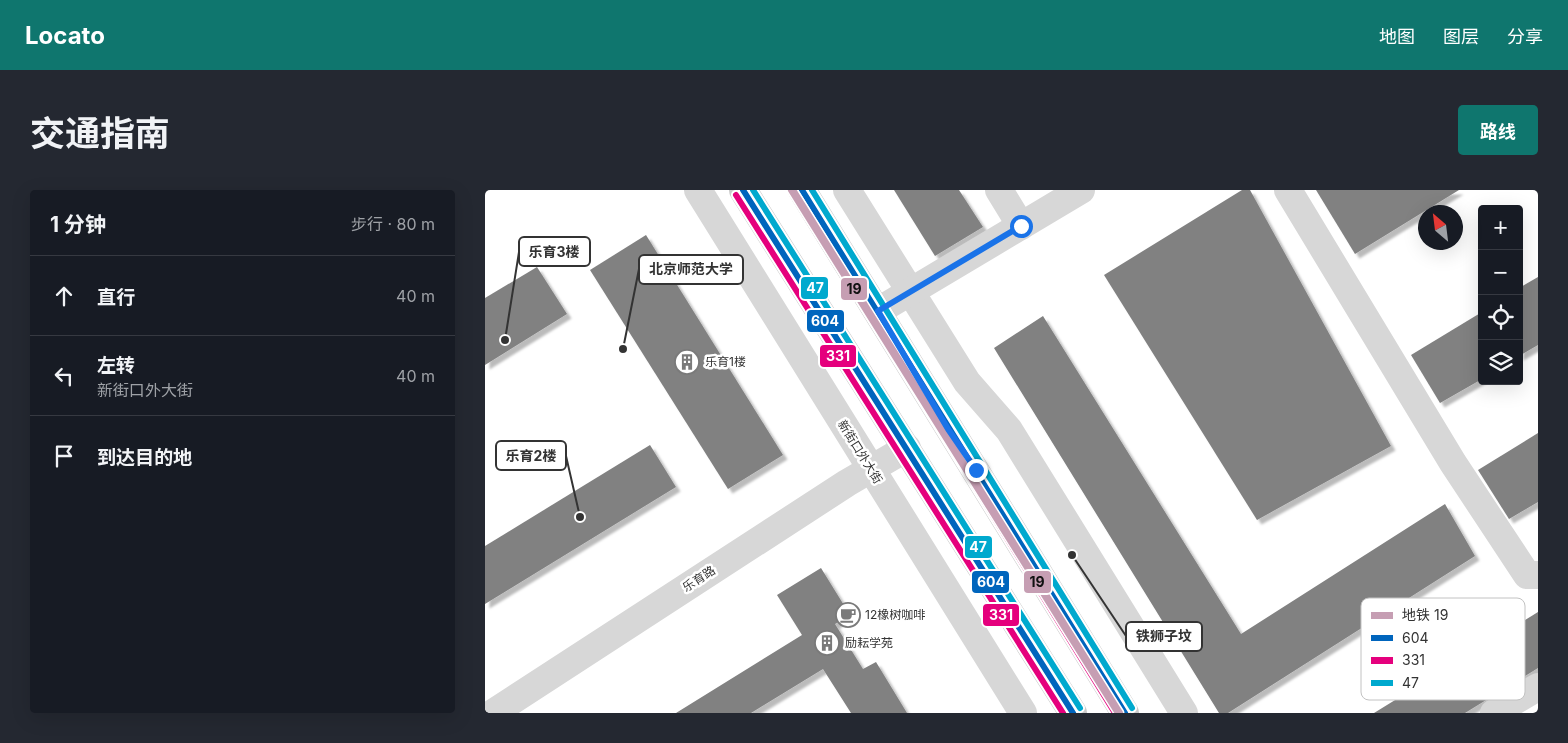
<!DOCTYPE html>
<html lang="zh">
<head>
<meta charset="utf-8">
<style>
  body { margin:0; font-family:Inter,"Noto Sans SC",sans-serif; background:#242831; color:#f1f3f6 }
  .controls { position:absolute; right:15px; top:15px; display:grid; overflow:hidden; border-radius:5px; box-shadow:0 5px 20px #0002 }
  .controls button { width:45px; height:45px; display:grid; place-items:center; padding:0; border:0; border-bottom:1px solid #363941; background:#171b24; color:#f1f3f6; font:25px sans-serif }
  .compass { position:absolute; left:933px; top:15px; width:45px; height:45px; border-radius:50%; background:#171b24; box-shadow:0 5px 20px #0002; rotate:332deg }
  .stop { position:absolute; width:15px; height:15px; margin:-11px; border:4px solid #1a73e8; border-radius:50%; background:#fff }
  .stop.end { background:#1a73e8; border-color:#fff; box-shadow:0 1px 5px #0008 }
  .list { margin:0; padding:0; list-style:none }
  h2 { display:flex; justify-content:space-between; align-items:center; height:65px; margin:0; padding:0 20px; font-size:21px }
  h2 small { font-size:16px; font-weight:400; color:#9ea1a6 }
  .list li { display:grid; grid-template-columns:32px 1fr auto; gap:15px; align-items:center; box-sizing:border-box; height:80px; padding:0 20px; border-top:1px solid #363941 }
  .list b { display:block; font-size:19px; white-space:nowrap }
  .list p { margin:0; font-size:16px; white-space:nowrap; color:#9ea1a6 }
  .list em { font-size:16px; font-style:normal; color:#9ea1a6 }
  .icon { flex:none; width:28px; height:28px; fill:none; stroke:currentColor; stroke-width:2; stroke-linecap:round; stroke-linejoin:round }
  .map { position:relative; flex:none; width:1053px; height:523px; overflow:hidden; border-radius:5px }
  header { display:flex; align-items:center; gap:30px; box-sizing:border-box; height:70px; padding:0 25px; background:#0f766e; color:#fff }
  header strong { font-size:24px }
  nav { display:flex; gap:28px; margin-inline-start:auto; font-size:18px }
  .intro { display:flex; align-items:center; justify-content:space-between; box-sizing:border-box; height:120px; padding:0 30px }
  h1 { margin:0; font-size:35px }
  .button { padding:12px 22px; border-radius:5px; background:#0f766e; color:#fff; font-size:18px; font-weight:700 }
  main { display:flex; gap:30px; padding:0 30px }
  aside { flex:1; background:#171b24; border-radius:5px; box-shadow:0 5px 20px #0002 }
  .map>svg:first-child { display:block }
  .building { fill:#818181; filter:url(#shadow) }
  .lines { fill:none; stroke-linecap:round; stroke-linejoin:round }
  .minor { stroke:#d7d7d7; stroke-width:28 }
  .major { stroke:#cacaca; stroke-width:28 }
  .bus-1-casing { stroke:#fff; stroke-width:10 }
  .bus-2-casing { stroke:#fff; stroke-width:10 }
  .bus-3-casing { stroke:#fff; stroke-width:10 }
  .bus-1 { stroke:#0065bd; stroke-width:6 }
  .bus-2 { stroke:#e5007d; stroke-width:6 }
  .bus-3 { stroke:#00a9ce; stroke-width:6 }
  .metro-1-casing { stroke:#fff; stroke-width:11 }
  .metro-1 { stroke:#c69eb3; stroke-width:8 }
  .route { stroke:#1a73e8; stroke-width:6 }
  .labels { text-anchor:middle; stroke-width:5; stroke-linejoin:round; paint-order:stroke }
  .poi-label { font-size:12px; fill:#333; stroke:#fff; text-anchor:start }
  .street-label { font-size:12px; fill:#333; stroke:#fff }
  .key { fill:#fff; stroke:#c2c2c2; stroke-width:1 }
  .key-label { font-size:14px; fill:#333 }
  .leader { fill:none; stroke:#333; stroke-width:2 }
  .callout-dot { fill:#333; stroke:#fff; stroke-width:2 }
  .callout { fill:#fff; stroke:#333; stroke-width:2 }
  .callout-label { font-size:14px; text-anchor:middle; font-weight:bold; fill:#333 }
  .line-badge { stroke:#fff; stroke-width:2 }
  .badge-label { font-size:14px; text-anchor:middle; font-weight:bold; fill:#fff }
  .pale-badge-label { font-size:14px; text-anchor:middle; font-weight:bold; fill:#111 }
</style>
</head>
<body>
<header>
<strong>Locato</strong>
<nav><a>地图</a><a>图层</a><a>分享</a></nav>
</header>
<div class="intro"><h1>交通指南</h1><a class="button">路线</a></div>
<main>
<aside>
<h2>1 分钟<small>步行 · 80 m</small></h2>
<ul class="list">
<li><svg class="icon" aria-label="ahead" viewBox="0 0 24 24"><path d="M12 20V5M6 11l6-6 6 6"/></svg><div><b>直行</b></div><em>40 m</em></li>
<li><svg class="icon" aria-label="left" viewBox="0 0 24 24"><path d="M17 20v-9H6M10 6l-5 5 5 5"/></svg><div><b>左转</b><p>新街口外大街</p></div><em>40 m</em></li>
<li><svg class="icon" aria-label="arrive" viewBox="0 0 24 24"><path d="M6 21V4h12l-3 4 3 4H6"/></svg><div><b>到达目的地</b></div></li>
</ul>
</aside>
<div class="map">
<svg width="1053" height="523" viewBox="0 0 1053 523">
  <defs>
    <filter id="shadow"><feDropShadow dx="4.5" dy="4.5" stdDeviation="1" flood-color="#0004"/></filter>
  </defs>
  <rect width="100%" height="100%" fill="#fff"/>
  <g class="building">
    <path d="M409,0h65l24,37 -48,29z"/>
    <path d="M757,0h8l141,256 -134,74 -153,-245z"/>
    <path d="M831,0h143l-104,64z"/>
    <path d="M161,45l137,220 -55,34 -138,-219z"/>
    <path d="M52,77l30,47 -82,51v-67z"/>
    <path d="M1053,87v68l-19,11v-68z"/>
    <path d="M997,122v67l-42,24 -29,-48z"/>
    <path d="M558,126l198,318 204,-130 30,52 -247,157h-9l-225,-365z"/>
    <path d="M1053,243v69l-29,17 -31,-49z"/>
    <path d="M165,255l26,42 -191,117v-58z"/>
    <path d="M336,378l29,47 -15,9 28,45 13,-7 31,51h-56l-28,-44 -72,44h-75l126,-78 -25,-40z"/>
    <path d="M1053,422v56l-73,45h-91z"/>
  </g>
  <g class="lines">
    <g class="minor">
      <path d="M213,0l325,523"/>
      <path d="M362,0l120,192 42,48 175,283"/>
      <path d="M514,0l22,36"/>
      <path d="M803,0l165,273 74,112h11"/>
      <path d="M393,121l203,-121"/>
      <path d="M8,523l354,-230 60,-35"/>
      <path d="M1009,523l44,-26"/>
    </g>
    <g class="major">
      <path d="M258,0l330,523"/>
      <path d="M317,0l323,523"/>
    </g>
    <defs>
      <g id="bus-1">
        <path d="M258,0l330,523"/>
        <path d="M317,0l323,523"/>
      </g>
      <g id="bus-2">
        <path d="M251,5l327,518"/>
        <path d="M310,5l320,518"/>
      </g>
      <g id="bus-3">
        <path d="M268,0l327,518"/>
        <path d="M327,0l320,518"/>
      </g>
    </defs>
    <use href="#bus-1" class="bus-1-casing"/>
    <use href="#bus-2" class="bus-2-casing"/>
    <use href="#bus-3" class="bus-3-casing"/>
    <use href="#bus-1" class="bus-1"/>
    <use href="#bus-2" class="bus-2"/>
    <use href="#bus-3" class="bus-3"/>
    <defs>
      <path id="metro-1" d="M307,0l327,523"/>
    </defs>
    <use href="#metro-1" class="metro-1-casing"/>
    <use href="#metro-1" class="metro-1"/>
  </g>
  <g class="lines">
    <path class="route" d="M491,280l-28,-41 -70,-118 143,-85"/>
  </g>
  <defs>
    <symbol id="building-ring" viewBox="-11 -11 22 22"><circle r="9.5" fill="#fff" stroke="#7a7a7a" stroke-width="1.5"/><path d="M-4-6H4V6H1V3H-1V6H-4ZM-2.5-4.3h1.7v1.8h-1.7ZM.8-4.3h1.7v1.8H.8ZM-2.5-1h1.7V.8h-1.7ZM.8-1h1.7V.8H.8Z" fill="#7a7a7a"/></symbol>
    <symbol id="cafe-ring" viewBox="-11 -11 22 22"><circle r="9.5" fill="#fff" stroke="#7a7a7a" stroke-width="1.5"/><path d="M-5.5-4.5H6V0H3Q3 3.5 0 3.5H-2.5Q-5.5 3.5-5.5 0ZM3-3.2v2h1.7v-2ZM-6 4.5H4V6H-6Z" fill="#7a7a7a"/></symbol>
  </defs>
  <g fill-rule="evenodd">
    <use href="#building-ring" x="188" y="158" width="28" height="28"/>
    <use href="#cafe-ring" x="349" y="411" width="28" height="28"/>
    <use href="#building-ring" x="328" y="439" width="28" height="28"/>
  </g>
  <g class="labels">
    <g class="poi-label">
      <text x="220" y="176">乐育1楼</text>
      <text x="380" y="429">12橡树咖啡</text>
      <text x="360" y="457">励耘学苑</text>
    </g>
    <g class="street-label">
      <text transform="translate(375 262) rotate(58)" y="4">新街口外大街</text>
      <text transform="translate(214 389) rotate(-33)" y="4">乐育路</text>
    </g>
  </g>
  <rect x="876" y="408" width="164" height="102" rx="8" class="key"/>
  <rect x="886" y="422" width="22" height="7" fill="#c69eb3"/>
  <rect x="886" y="445" width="22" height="6" fill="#0065bd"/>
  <rect x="886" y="467" width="22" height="7" fill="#e5007d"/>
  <rect x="886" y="490" width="22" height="6" fill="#00a9ce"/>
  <g class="key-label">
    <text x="917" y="430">地铁 19</text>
    <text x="917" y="453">604</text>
    <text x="917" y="475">331</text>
    <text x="917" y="498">47</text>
  </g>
  <path class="leader" d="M20 150L34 62M138 159L154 79M95 327L81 266M587 365L641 446"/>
  <g class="callout-dot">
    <circle cx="20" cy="150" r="5"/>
    <circle cx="138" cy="159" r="5"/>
    <circle cx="95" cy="327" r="5"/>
    <circle cx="587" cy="365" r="5"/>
  </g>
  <g class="callout">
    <rect x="34" y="47" width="71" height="29" rx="5"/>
    <rect x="154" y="65" width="104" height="29" rx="5"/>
    <rect x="11" y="251" width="70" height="29" rx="5"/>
    <rect x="641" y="432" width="76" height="29" rx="5"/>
  </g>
  <g class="callout-label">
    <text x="69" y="67">乐育3楼</text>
    <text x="206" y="84">北京师范大学</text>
    <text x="46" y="271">乐育2楼</text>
    <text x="679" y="451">铁狮子坟</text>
  </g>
  <g class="line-badge">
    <rect x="315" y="86" width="29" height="24" rx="5" fill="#00a9ce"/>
    <rect x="355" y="87" width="28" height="24" rx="5" fill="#c69eb3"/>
    <rect x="321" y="119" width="39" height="24" rx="5" fill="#0065bd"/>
    <rect x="334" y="154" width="38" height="24" rx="5" fill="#e5007d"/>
    <rect x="479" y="345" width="29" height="24" rx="5" fill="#00a9ce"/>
    <rect x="538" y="380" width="29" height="24" rx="5" fill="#c69eb3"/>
    <rect x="486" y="380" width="39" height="24" rx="5" fill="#0065bd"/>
    <rect x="497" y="413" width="38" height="24" rx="5" fill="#e5007d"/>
  </g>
  <g class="badge-label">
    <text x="330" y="103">47</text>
    <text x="340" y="136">604</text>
    <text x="353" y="171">331</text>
    <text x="493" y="362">47</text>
    <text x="506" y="397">604</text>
    <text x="516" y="430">331</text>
  </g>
  <g class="pale-badge-label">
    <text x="369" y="104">19</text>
    <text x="552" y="397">19</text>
  </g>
</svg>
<div class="controls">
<button>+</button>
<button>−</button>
<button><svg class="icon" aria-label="locate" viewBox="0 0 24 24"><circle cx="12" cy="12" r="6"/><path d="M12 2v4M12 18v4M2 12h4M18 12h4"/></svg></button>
<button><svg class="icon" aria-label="layers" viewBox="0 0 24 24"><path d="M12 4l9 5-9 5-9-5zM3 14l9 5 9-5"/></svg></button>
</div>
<svg class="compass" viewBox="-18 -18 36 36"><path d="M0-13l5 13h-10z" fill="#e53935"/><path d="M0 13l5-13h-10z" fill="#9ea1a6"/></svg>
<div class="stop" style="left:536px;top:36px"></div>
<div class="stop end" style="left:491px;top:280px"></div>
</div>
</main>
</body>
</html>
